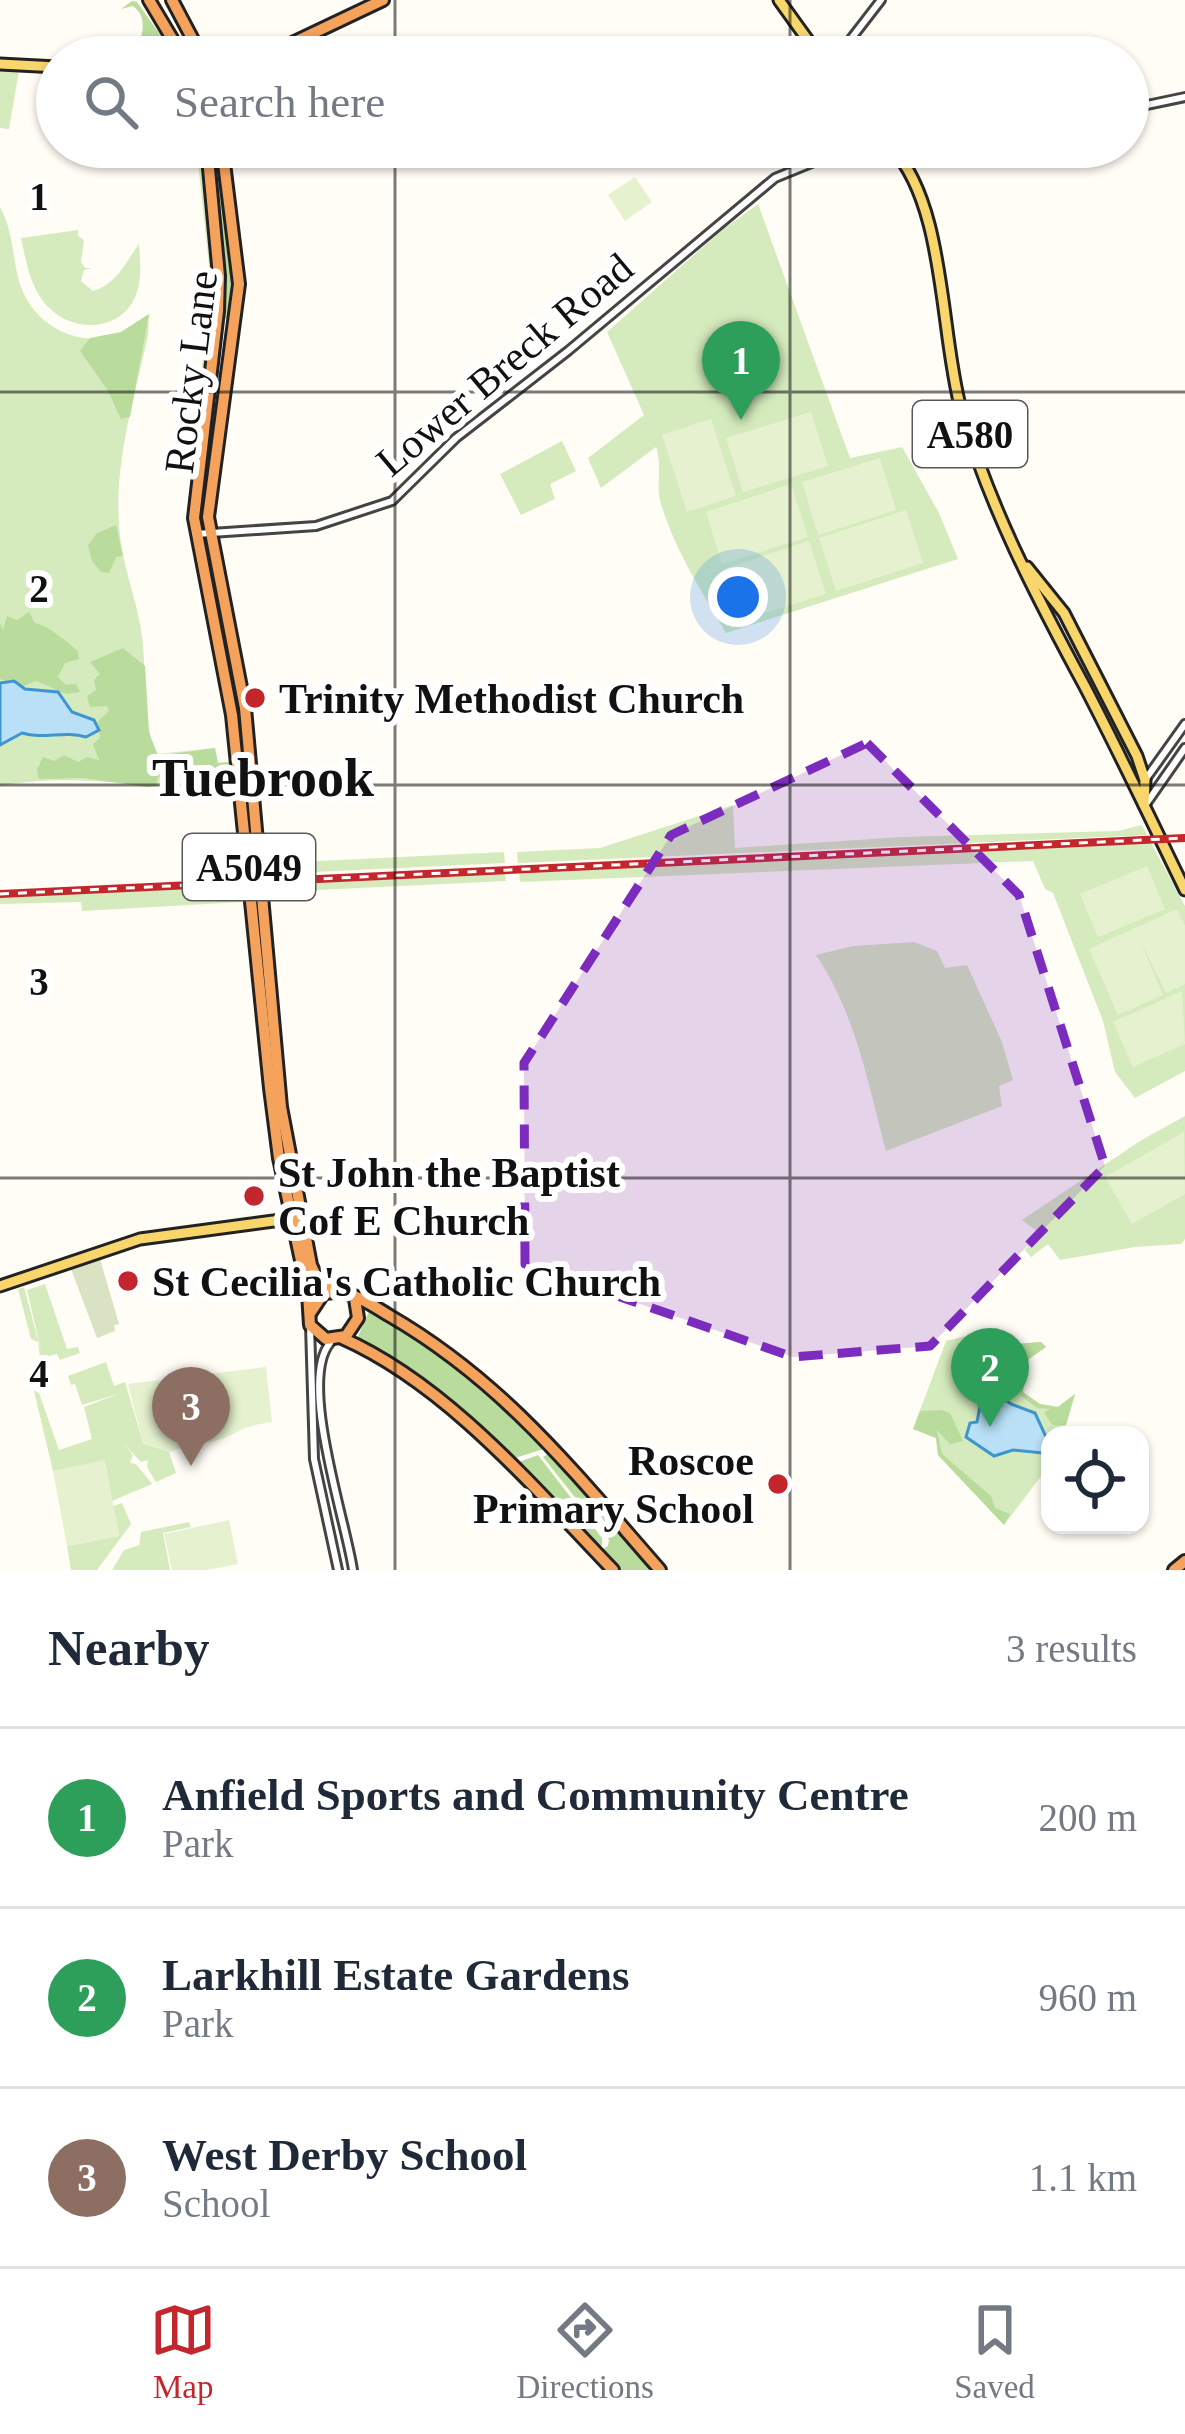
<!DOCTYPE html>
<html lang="en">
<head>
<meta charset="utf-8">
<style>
  body { margin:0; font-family:Georgia,serif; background:#f6f6f7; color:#1f2937 }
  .controls { position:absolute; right:36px; bottom:36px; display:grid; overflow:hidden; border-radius:24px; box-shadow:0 3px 9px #0004 }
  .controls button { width:108px; height:108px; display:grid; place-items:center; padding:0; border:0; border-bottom:3px solid #e0e1e3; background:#fff; color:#1f2937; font:60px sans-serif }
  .you { position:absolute; left:738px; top:597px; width:42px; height:42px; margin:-30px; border:9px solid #fff; border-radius:50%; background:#1a73e8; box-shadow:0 0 0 18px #1a73e833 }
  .badge { display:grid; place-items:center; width:78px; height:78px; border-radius:50%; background:#c4262e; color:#fff; font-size:39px; font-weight:700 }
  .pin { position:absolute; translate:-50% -99px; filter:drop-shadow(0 3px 6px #0008) }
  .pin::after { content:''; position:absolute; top:63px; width:42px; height:36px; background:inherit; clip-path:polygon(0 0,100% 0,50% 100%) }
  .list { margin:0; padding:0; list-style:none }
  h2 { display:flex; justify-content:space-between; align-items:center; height:156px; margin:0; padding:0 48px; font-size:51px }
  h2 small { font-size:39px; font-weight:400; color:#747a83 }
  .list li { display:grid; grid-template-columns:78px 1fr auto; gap:36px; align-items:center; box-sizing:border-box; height:180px; padding:0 48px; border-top:3px solid #e0e1e3 }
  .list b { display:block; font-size:45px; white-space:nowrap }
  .list p { margin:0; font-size:39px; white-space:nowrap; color:#747a83 }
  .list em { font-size:39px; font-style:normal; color:#747a83 }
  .icon { flex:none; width:66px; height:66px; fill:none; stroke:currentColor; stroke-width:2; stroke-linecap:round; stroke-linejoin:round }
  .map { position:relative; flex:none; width:1185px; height:1570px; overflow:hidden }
  .search { position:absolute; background:#fff; box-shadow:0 3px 9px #0004; left:36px; right:36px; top:36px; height:132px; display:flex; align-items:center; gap:30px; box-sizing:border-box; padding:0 42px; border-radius:66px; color:#747a83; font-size:45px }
  .sheet { height:696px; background:#fff }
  nav { display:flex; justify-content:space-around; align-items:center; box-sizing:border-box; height:168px; border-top:3px solid #e0e1e3; background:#fff; font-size:33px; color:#747a83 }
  nav a { display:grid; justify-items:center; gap:6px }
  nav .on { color:#c4262e }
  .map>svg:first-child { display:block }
  .green { fill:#d5ebbd }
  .forest { fill:#b9dc9c }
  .cemetery { fill:#d9e3c4 }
  .pitch { fill:#e6f2cf }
  .water { fill:#b9e0f7; stroke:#3f96cf; stroke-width:3 }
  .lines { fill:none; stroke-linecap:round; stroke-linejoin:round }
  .minor-casing { stroke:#444; stroke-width:12 }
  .major-casing { stroke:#222; stroke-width:15 }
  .highway-casing { stroke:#222; stroke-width:16 }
  .minor { stroke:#fff; stroke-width:6 }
  .major { stroke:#f9d66b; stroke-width:9 }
  .highway { stroke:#f5a25d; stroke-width:10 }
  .rail-casing { stroke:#c4262e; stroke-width:8 }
  .rail { stroke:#fff; stroke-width:3; stroke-dasharray:9; stroke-linecap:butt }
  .marked { fill:#7b2cbf; fill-opacity:0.2; stroke:#7b2cbf; stroke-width:9; stroke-dasharray:24 15; stroke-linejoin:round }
  .grid { fill:none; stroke:#111; stroke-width:3; stroke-opacity:0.55 }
  .poi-dot { fill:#c4262e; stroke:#fff; stroke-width:4.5 }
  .labels { text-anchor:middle; stroke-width:12; stroke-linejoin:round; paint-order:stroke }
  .shield { fill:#fff; stroke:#585858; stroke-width:3 }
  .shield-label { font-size:39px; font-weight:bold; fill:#111 }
  .street-label { font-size:42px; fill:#111; stroke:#fff }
  .poi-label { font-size:42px; font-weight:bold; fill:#111; stroke:#fff; text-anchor:start }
  .district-label { font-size:54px; font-weight:bold; fill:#111; stroke:#fff }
  .grid-label { font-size:39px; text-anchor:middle; font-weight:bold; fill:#111; stroke:#fff; stroke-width:12; stroke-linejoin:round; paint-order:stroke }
</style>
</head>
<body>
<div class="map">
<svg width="1185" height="1570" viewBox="0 0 1185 1570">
  <rect width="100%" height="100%" fill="#fffdf5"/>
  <g class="green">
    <path d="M0,64l20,1 -11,64 -9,-1z"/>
    <path d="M204,162l12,137 -22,146h-3l21,-152 -14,-130z"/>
    <path d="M758,204l92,254 52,-11 37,66 19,46 -232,74c-24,-41 -51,-83 -65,-129 -6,-19 2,-38 -5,-57l-55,41 -13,-30 56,-43 -37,-83 114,-101z"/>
    <path d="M0,207c13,23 12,49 19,74 11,39 50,64 88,56 16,-3 29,-15 42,-23l-1,21c-14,66 -36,133 -28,201 4,37 20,71 23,109 3,35 -1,77 14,109l58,-6 3,15 11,-1 2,13 -6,13c-79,2 -147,-17 -225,-2z"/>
    <path d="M78,230v6l6,4 -3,22 4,6h7l-8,2 -3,11 12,10c24,-7 32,-28 46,-47 1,16 3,33 -2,48 -14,43 -70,42 -94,9 -14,-19 -17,-40 -22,-63z"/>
    <path d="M562,441l14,30 -26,13 5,15 -34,16 -21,-41z"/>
    <path d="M733,805l2,43 167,-11 216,-6 24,-6 5,10 -629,28 -1,-11 83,-4z"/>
    <path d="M1151,843l34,63v165l-50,27 -20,-26 -12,-51 -50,-128 -8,-4 -12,-28 -513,21 -1,-10z"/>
    <path d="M504,852l1,11 -232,11 -1,-5h6v-6z"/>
    <path d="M505,873l1,8 -233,11 1,-9z"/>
    <path d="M241,885l1,17 -160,9 -1,-9 -81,2v-7z"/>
    <path d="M914,942l23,9 8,17 22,-3 35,77 11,38 -14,6 3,20 -116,45c-18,-67 -30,-137 -70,-196l37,-9z"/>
    <path d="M1185,1116v123l-4,5 -46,3 -75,13 -12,-16 -17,13 -6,-7 13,-18 -16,-12 118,-79z"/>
    <path d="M45,1284l22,65 11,-2 2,6 -20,7 -3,-6 -17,4 -2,-16 -7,-3 -13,-50 6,-2 18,68 -15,-65z"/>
    <path d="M997,1328l4,17 40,-3 5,5 -20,14 -3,32 17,11 18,3 17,-13 -12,41h-13v39l-5,-3 -41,54 -66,-70 -2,-17 -23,-9 33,-88z"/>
    <path d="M106,1362l8,24 11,-4 18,61 26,9 7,21 -20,9 -9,-15 1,-7 -7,2 -18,-19 10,12 -3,8 6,1 16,20 -40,17 -8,-40 -51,10 -19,-80 4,-1 21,60 33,-11 -8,-32 34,-13 -36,11 -7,-21 -4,1 -3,-9z"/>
    <path d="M122,1503l9,21 -34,46h-26l-4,-24 52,-10 -6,-30z"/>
    <path d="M189,1522l2,5 -28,6 7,37h-58l12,-20 15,-5 2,-13z"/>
  </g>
  <g class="forest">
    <path d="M132,1l5,1 39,55h-39c2,-19 14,-37 -4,-51l-12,3z"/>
    <path d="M211,147h6l14,132 -2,38 -8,4z"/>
    <path d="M149,314l-19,103 -9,2 -14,-30 -27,-38 10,-13 31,-6z"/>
    <path d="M116,525l7,31 -7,1 -7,16 -8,-1 -9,-11 -4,-16 9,-12z"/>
    <path d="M29,612l6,11c15,3 30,18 43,28l1,8 -14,4 -7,14 8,8 10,-1 4,8 -14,2 -30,-13 -12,5 -24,-7v-56l3,7 4,-14 10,4z"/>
    <path d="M123,648l22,18 4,67 18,44h-9l-2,9 -8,1 -65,-9 -44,1 -2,-9 6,-13 11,4 10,-6 14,7 9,-5 12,3 -6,-16 7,-6 -2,-17 11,-10 -2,-5 -17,1 -3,-11 9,-6 -2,-10 6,-6 -10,-12z"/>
    <path d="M215,748l3,15 11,-1 -2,22 -13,4 -13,-8 7,-5 12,1 -3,-7 -14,1 -7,11 -7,-4v-11l-10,-1 -8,-11z"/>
    <path d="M370,1309l69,41 111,97 -38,12 -156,-118z"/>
    <path d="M997,1328l4,17 40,-3 5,5 -20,14 -3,31 17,12 18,3 17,-13 -9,31h-14l-8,-13 7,-3 -14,-1 -17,-13 -2,-30c-14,-7 -26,-17 -25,-36z"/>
    <path d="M941,1410l9,3 13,28 -13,3 -13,-14 5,24 49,42 4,12 15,6 -6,11 -66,-70 -2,-17 -23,-9 7,-18z"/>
    <path d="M554,1450l101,120h-37l-19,-19 9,-5 1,-6 -66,-83z"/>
    <path d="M538,1455l64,83v7l-6,3 -80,-85z"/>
  </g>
  <path class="cemetery" d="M100,1259l19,65 -5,1 1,6 -18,7 -26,-69z"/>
  <g class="pitch">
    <path d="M635,177l17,25 -27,19 -17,-26z"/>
    <path d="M811,412l17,54 -85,26 -17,-54z"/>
    <path d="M711,419l25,77 -49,16 -25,-77z"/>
    <path d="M880,458l16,52 -78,25 -16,-53z"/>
    <path d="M791,484l17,53 -86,27 -16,-52z"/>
    <path d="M906,510l17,53 -87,28 -17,-53z"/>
    <path d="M809,541l17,53 -87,27 -16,-52z"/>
    <path d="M1147,866l18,43 -67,28 -18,-43z"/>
    <path d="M1177,909l8,17v58l-19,9 -27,-55 24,57 -45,20 -29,-66z"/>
    <path d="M1182,991l3,53 -52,23 -20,-45z"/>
    <path d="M1184,1132l1,62 -53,30 -27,-47z"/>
    <path d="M266,1367l6,55c-26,4 -24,5 -45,15 -15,7 -38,7 -57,15l-27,-8 -15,-60z"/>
    <path d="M105,1460l14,76 -52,10 -14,-75z"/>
    <path d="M229,1520l9,44 -32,6h-34l-8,-36z"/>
  </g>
  <g class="water">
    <path d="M14,681l11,8 33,3 14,20 22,8 5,10 -13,7c-22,-7 -42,3 -64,-4l-22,12v-62z"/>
    <path d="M990,1389l21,15 24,9 12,26 -5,14 -29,-3 -19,6 -28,-19 4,-14 7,-1 3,-16z"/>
  </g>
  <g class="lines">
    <defs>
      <g id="minor">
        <path d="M837,57l44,-57"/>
        <path d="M1128,109l57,-12"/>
        <path d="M796,165l11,-18"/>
        <path d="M196,534l120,-8 76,-25 64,-63 112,-87 207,-173 39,-16 107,-15"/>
        <path d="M1145,780l40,-56"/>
        <path d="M1146,804l39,-56"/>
        <path d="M310,1325l4,134 24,111"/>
        <path d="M330,1343c-32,38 16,178 23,227"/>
      </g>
      <g id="major">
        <path d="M779,0l41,57"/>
        <path d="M0,64l57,3"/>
        <path d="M891,147c55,57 49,187 70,262 28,97 75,187 123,276 35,67 68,137 101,205"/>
        <path d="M1027,567l37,46 73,143 8,24 -1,25"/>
        <path d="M0,1286l140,-47 156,-21"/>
      </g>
      <g id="highway">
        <path d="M149,0l34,57"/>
        <path d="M172,0l30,57"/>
        <path d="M263,57l120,-57"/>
        <path d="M207,147l12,129 -1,35 -24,207 38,197 38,373 9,70 29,135 2,32 16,14 20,-3 12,-18 -3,-19"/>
        <path d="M222,147l17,137 -31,233 37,191 36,399 30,158 6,13 15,13"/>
        <path d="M311,1312l12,-18c23,-8 47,10 67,22 114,66 185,157 270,254"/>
        <path d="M342,1338c106,47 192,150 271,232"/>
        <path d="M1174,1570l11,-9"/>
      </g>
    </defs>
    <use href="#minor" class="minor-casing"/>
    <use href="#major" class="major-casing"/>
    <use href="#highway" class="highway-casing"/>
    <use href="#minor" class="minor"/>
    <use href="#major" class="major"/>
    <use href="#highway" class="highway"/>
    <defs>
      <path id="rail" d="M0,894l1185,-56"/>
    </defs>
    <use href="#rail" class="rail-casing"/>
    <use href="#rail" class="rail"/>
  </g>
  <path class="marked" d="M867,743l152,152 86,271 -175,180 -137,11 -268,-93 -1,-201 147,-228z"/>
  <path class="grid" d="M395,0v57M790,0v57M395,147v1423M790,147v1423M0,392h1185M0,785h1185M0,1178h1185"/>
  <g class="poi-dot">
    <circle cx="255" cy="698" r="12"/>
    <circle cx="254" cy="1196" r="12"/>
    <circle cx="128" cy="1281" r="12"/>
    <circle cx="778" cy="1484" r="12"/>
  </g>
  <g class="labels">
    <g class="shield">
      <rect x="913" y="401" width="114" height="66" rx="9"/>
      <rect x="183" y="834" width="132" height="66" rx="9"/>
    </g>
    <g class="shield-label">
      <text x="970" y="448">A580</text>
      <text x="249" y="881">A5049</text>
    </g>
    <g class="street-label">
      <text transform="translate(504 364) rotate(-40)" y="15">Lower Breck Road</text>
      <text transform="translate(190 372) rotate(-83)" y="15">Rocky Lane</text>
    </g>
    <g class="poi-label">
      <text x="279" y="713">Trinity Methodist Church</text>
      <text x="278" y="1187">St John the Baptist<tspan x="278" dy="48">Cof E Church</tspan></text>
      <text x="152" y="1296">St Cecilia's Catholic Church</text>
      <text x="754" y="1475" text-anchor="end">Roscoe<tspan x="754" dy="48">Primary School</tspan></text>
    </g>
    <g class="district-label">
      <text x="263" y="796">Tuebrook</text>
    </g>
  </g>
  <g class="grid-label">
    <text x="39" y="210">1</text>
    <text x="39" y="602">2</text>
    <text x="39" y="995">3</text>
    <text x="39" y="1387">4</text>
  </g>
</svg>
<div class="controls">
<button><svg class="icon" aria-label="locate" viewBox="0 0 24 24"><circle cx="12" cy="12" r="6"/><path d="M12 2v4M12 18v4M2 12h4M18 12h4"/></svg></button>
</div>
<div class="you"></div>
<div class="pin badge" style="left:741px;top:420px;background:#2e9e5b">1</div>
<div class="pin badge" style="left:990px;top:1427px;background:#2e9e5b">2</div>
<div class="pin badge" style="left:191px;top:1466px;background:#8d6e63">3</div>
<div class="search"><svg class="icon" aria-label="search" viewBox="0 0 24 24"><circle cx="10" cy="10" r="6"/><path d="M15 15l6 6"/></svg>Search here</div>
</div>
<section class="sheet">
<h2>Nearby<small>3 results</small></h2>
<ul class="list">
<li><span class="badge" style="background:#2e9e5b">1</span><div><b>Anfield Sports and Community Centre</b><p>Park</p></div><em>200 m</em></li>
<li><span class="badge" style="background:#2e9e5b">2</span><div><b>Larkhill Estate Gardens</b><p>Park</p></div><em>960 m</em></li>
<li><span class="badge" style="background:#8d6e63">3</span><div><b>West Derby School</b><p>School</p></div><em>1.1 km</em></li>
</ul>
</section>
<nav>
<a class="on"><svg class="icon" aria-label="map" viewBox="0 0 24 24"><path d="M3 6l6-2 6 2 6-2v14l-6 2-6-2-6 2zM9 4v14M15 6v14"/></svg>Map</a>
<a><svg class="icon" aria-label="directions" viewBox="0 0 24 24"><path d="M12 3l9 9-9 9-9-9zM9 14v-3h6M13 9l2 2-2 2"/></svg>Directions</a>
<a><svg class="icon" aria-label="saved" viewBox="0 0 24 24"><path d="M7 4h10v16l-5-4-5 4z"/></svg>Saved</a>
</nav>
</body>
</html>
